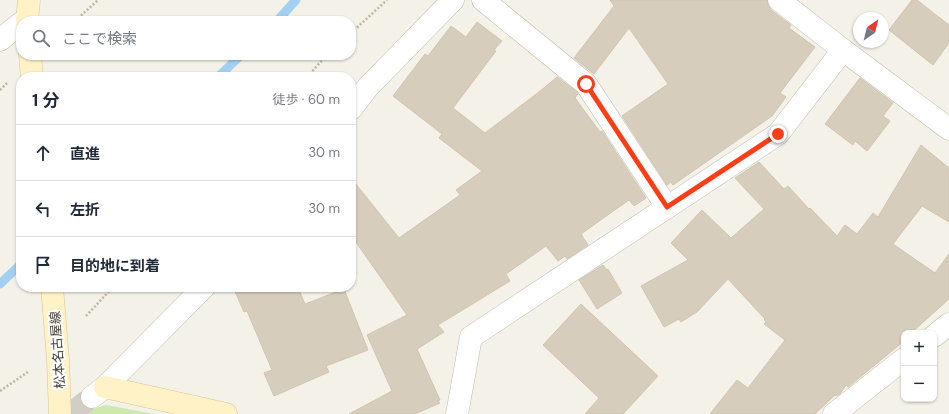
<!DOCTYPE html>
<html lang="ja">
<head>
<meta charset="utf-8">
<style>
  body { margin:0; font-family:"DM Sans","Noto Sans JP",sans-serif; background:#f2f2f3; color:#1f2937 }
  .controls { position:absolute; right:12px; bottom:12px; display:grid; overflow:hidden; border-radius:8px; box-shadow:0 1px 3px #0004 }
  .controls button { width:36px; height:36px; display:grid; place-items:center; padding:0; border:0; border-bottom:1px solid #e0e1e3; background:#fff; color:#1f2937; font:20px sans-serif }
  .compass { position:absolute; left:853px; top:12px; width:36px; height:36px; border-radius:50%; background:#fff; box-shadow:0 1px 3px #0004; rotate:35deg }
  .stop { position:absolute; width:12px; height:12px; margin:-9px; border:3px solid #fd3d16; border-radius:50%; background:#fff }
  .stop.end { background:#fd3d16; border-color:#fff; box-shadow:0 1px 4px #0008 }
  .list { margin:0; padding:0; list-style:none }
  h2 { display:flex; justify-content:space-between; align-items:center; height:52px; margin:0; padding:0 16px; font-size:17px }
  h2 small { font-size:13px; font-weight:400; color:#747a83 }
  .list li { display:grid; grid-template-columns:26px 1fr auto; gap:12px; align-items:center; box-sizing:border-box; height:56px; padding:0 16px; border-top:1px solid #e0e1e3 }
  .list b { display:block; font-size:15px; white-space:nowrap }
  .list em { font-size:13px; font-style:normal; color:#747a83 }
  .icon { flex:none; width:22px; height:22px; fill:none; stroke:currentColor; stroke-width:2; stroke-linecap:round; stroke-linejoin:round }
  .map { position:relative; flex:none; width:949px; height:414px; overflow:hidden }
  .search { position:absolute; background:#fff; box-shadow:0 1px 3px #0004; left:16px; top:16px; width:340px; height:44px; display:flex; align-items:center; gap:10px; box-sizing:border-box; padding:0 14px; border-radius:16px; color:#747a83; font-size:15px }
  .panel { position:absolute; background:#fff; box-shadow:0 1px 3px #0004; left:16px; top:72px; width:340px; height:220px; border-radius:16px }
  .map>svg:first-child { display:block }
  .green { fill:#cee9b0 }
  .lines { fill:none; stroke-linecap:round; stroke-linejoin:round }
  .stream { stroke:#a3d0f2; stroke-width:9 }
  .building { fill:#d6cdbd; stroke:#d1c5b0 }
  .street-tunnel { stroke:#d2cec4; stroke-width:22; stroke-dasharray:22 11; stroke-linecap:butt }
  .street-casing { stroke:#c0b9aa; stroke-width:23 }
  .secondary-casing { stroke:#d5c597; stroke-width:23 }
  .path { stroke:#c2b59b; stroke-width:2.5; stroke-dasharray:2 2; stroke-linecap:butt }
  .street { stroke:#fff; stroke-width:22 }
  .secondary { stroke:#fff2c7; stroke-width:22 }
  .route { stroke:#fd3d16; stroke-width:5 }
  .labels { text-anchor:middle; stroke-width:4; stroke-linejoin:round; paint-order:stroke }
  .street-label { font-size:13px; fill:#484136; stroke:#fff }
</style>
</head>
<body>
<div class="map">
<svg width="949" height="414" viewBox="0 0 949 414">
  <rect width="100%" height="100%" fill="#f4f1e8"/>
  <path class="green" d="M106,405l48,9h-66l5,-5z"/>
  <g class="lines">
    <g class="stream">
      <path d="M277,21l19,-21"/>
      <path d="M218,77l23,-22"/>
      <path d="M0,284l21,-20"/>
    </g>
  </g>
  <g class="building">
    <path d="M610,0h157l1,5 3,5 20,15 -2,3 26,19 -35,46 6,4 -14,19 -99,69 -2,-3 -4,3 -45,-69 46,-32 -39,-56 -35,46 -20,-16 40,-52z"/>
    <path d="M912,0h5l32,25v18l-16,22 -44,-35z"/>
    <path d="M477,22l25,19 -8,9 2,1 -43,57 32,25 54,-41 18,-15 20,15 1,2 -3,4 25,34 2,-1 44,67 -12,8 -5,-6 -48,34 7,11 -21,14 -2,-3 -7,5 -12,-15 -40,28 4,7 -72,44 6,7 -27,17 23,51 -2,1 2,2 -25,11h-66l43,-23 -25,-56 40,-20 -56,-80v-57l48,60 61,-43 -4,-5 26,-19 -43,-33 3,-4 -49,-38 32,-42 3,2 23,-30 15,11z"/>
    <path d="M860,78l33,25 -10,13 7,5 -23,30 -12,-10 -2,4 -28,-21z"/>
    <path d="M921,145l28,23v54l-27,-16 -29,38 42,29 14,-19v45l-38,34h-7v8l-56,46 -2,-2 -6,9 -4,2 -1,-1 -20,19h-105l27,-34 11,8 37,-48 -21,-16 2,-2 -2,-2 1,-1 -37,-40 -31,33 -16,10 -2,-3 -15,8 -23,-41 47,-26 -17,-17 31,-33 29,28 33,-29 -29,-31 24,-16 25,27 4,-3 21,23 1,-1 27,28 8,-11 12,9 16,-21 5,4z"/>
    <path d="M603,265l4,5 1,-1 14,24 -25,16 -18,-29z"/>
    <path d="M233,287h72v1l-6,2 6,14 39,-15 24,61 -42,16 3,6 -55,24 -10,-23 8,-3 -25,-59 -3,1z"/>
    <path d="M581,304l77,72 -35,38h-38l14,-16 -56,-53z"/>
  </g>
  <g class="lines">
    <path class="street-tunnel" d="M70,414l22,-17"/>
    <defs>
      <g id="street">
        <path d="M483,0l103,84 81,123"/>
        <path d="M779,0l64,50 106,79"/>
        <path d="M0,40l21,-17"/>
        <path d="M351,109l17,-22 85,-87"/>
        <path d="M934,336l15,-12"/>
        <path d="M92,397l13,-10 99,-100"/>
        <path d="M457,414l14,-77 307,-203 65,-84"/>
        <path d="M834,414l70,-55"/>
      </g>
      <g id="secondary">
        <path d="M27,21l2,-21"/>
        <path d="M30,55l2,22"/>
        <path d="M52,287l6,73 2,54"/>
        <path d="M105,387l121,27"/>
      </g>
    </defs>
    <use href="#street" class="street-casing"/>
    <use href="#secondary" class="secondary-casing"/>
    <g class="path">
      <path d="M75,21l23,-21"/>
      <path d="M351,33l36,-33"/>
      <path d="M307,77l20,-22"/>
      <path d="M0,90l7,-7"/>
      <path d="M86,316l27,-29"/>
      <path d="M0,391l28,-19"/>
    </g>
    <use href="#street" class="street"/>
    <use href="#secondary" class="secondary"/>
  </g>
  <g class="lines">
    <path class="route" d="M586,84l81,123 111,-73"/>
  </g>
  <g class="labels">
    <g class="street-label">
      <text transform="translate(57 350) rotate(-94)" y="5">松本名古屋線</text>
    </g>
  </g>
</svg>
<div class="controls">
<button>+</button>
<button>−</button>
</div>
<svg class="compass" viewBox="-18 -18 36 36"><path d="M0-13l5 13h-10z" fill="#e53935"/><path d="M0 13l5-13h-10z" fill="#747a83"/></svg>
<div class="stop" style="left:586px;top:84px"></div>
<div class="stop end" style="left:778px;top:134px"></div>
<div class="search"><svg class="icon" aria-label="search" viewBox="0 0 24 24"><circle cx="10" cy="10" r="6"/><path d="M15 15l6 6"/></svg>ここで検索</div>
<section class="panel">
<h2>1 分<small>徒歩 · 60 m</small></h2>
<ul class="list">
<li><svg class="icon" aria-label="ahead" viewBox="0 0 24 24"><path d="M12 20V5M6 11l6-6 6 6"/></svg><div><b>直進</b></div><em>30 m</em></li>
<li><svg class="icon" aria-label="left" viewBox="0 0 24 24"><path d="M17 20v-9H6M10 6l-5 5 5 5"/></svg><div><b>左折</b></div><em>30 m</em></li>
<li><svg class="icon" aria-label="arrive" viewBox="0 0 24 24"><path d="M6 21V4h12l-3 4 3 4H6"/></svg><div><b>目的地に到着</b></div></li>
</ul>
</section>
</div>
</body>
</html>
